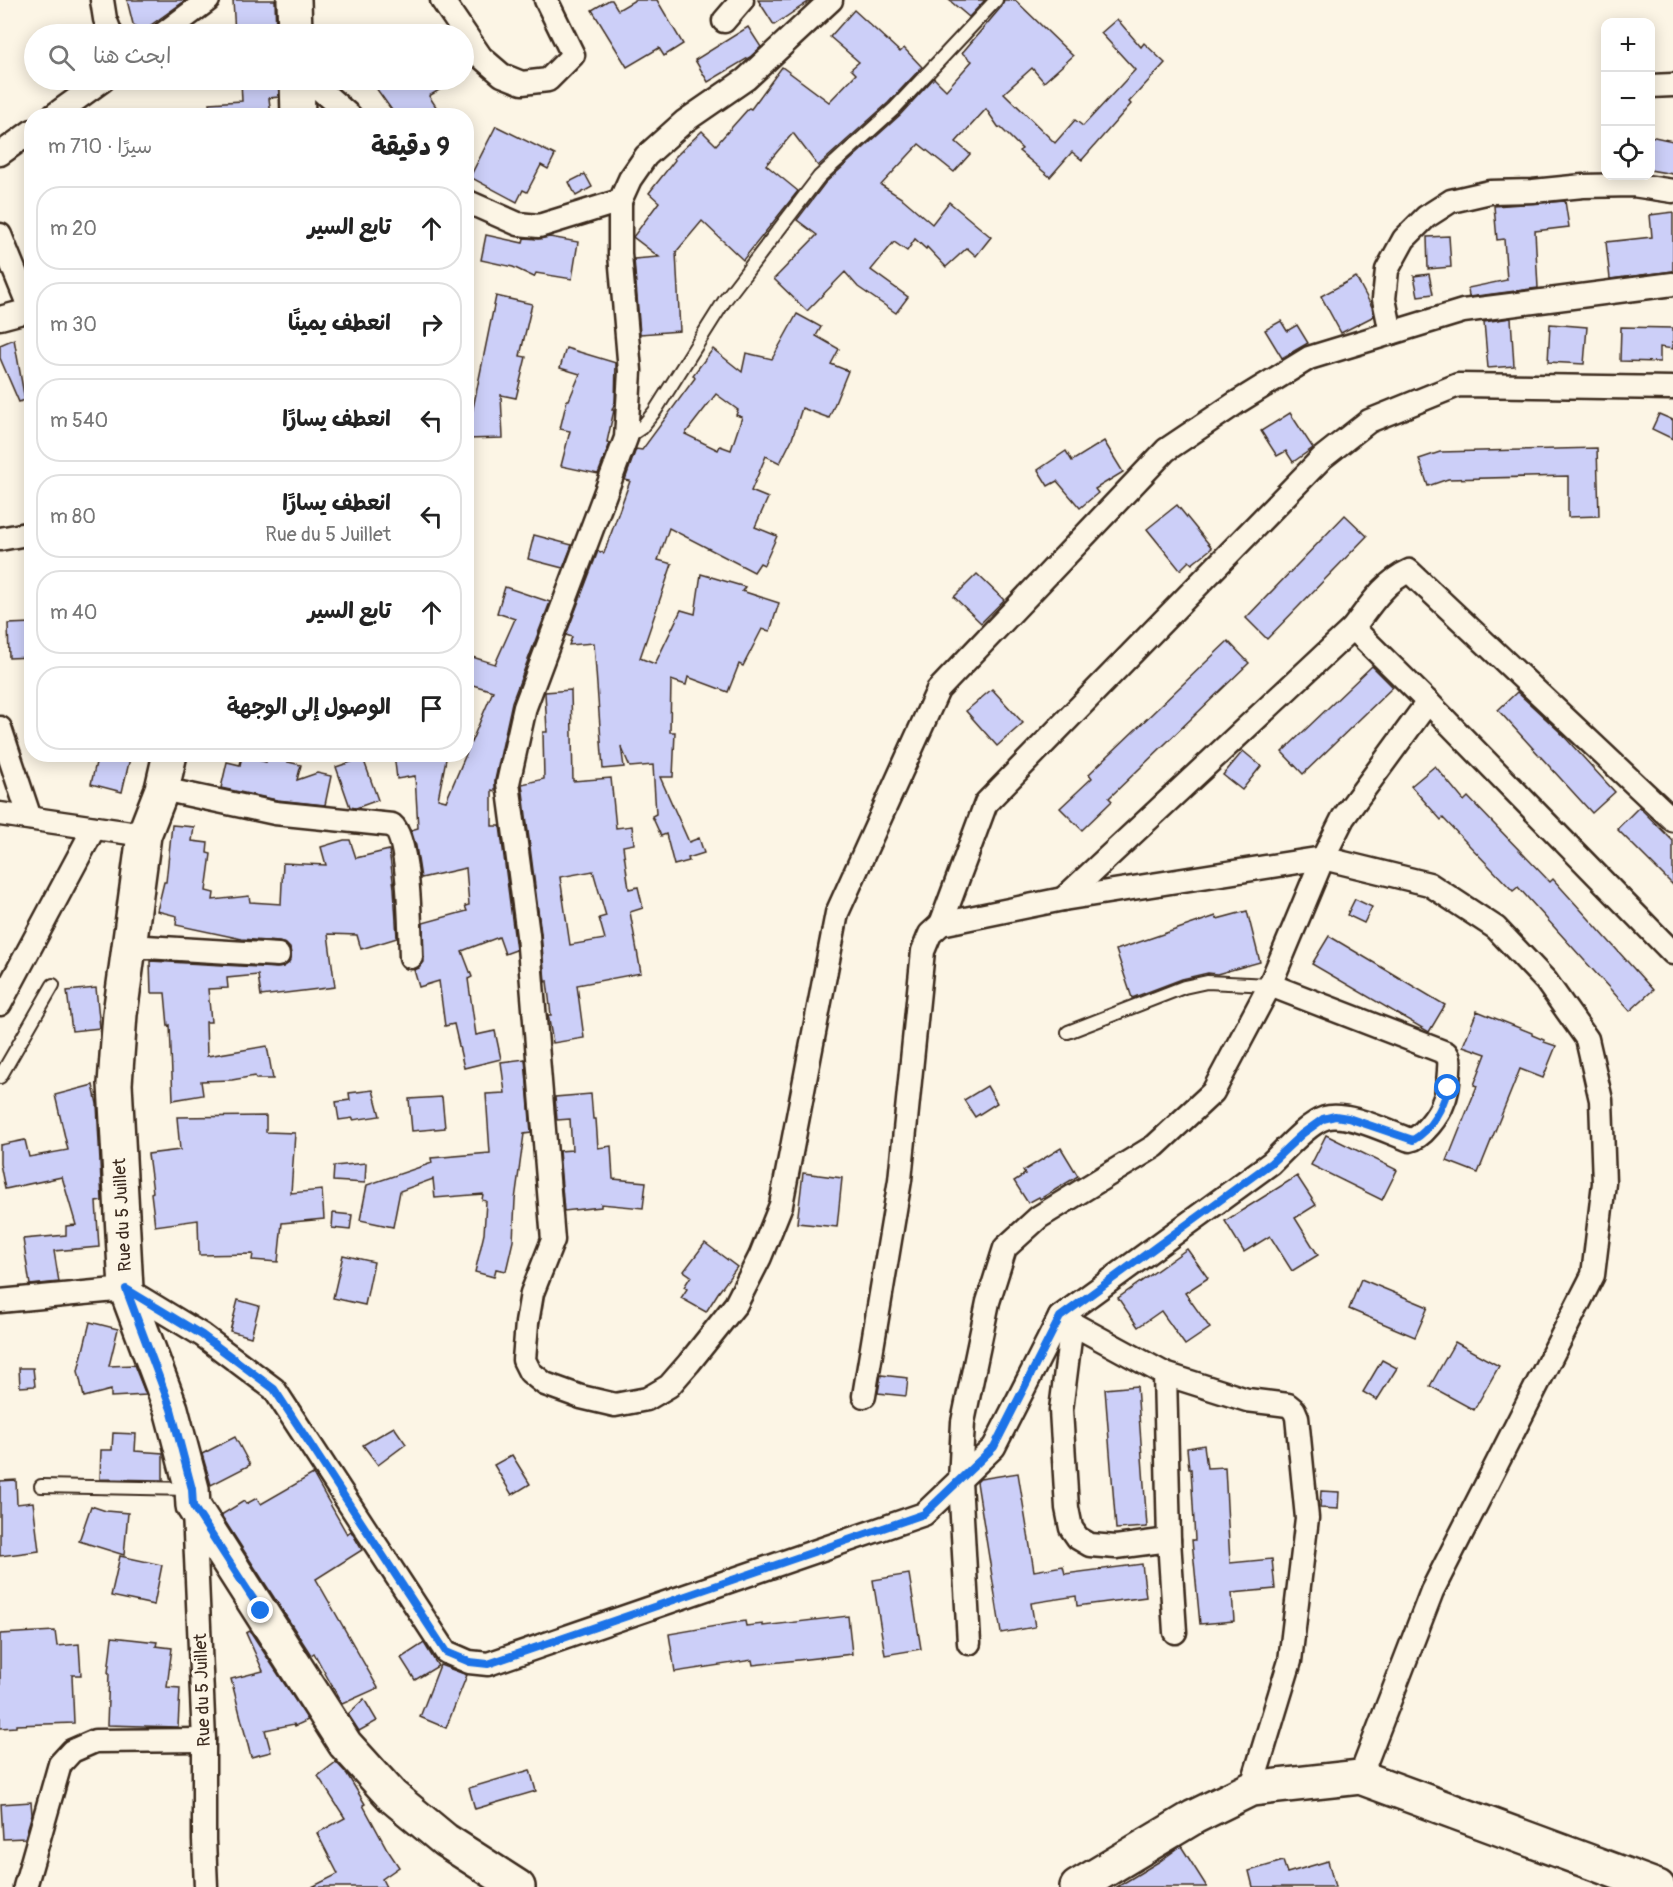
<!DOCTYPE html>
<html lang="ar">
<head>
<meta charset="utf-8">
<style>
  body { margin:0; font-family:Pangolin,"Playpen Sans Arabic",sans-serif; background:#f2f2f2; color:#222; direction:rtl }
  .controls { position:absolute; right:18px; top:18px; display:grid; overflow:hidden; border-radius:12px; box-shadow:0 3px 15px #0003 }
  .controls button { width:54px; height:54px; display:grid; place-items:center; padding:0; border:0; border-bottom:2px solid #e0e0e0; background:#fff; color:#222; font:30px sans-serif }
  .stop { position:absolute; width:18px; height:18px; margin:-14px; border:4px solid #1a73e8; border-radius:50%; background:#fff }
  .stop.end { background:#1a73e8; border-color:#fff; box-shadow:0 2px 6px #0008 }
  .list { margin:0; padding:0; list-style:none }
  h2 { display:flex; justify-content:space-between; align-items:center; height:78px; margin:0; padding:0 24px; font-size:26px }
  h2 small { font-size:20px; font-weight:400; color:#767676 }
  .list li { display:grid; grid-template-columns:39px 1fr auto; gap:18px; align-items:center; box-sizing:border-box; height:84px; margin:0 12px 12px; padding:0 12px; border:2px solid #e0e0e0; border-radius:24px }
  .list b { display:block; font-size:22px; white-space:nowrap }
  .list p { margin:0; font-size:20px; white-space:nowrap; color:#767676 }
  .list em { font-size:20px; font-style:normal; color:#767676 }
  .icon { flex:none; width:33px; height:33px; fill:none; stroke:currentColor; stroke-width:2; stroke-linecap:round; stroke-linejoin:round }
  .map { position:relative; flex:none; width:1673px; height:1887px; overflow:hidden; direction:ltr }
  .search { position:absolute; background:#fff; box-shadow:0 3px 15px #0003; left:24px; top:24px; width:450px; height:66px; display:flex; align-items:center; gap:15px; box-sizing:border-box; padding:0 21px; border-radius:33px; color:#767676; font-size:22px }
  .panel { position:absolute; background:#fff; box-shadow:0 3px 15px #0003; left:24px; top:108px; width:450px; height:654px; border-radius:24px; direction:rtl }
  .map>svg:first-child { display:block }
  .building { fill:#cccff8; stroke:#3b2a1e; stroke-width:1.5; fill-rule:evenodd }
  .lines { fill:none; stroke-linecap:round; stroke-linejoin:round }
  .lane-casing { stroke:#3b2a1e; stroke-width:16 }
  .street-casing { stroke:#3b2a1e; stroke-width:27 }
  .secondary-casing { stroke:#3b2a1e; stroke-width:38 }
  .lane { stroke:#fcf5e5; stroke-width:12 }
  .street { stroke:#fcf5e5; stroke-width:22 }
  .secondary { stroke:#fcf5e5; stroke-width:33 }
  .route { stroke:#1a73e8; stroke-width:8 }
  .labels { text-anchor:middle; stroke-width:6; stroke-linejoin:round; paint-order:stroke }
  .street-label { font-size:18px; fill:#3b2a1e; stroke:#fcf5e5 }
</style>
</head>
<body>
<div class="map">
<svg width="1673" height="1887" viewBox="0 0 1673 1887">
  <rect width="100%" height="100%" fill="#fcf5e5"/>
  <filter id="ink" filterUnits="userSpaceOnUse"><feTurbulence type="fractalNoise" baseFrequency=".0167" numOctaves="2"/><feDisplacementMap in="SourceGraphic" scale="12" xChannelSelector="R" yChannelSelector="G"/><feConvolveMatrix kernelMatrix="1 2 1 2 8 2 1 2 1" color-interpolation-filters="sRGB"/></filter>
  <g filter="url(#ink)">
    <g class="building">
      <path d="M127,0h59l-45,32 -8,-8z"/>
      <path d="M233,0h42l1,34h-41z"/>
      <path d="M609,0h3l6,10 17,-10h22l26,44 -19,12 -5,-8 -32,19 -35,-57z"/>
      <path d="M758,0h53l-37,25z"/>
      <path d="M949,0h36l-16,17z"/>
      <path d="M1004,0h11l58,56 -29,26 -12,-14 -28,25 51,50 20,-23 8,6 52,-56 -34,-37 16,-14 24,28 3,-4 21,20 -36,39 2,2 -49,56 -10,-8 -22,25 -31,-26 3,-2 -22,-22 -1,1 -13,-19 -30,33 14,12 -16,18 -35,-28 -38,41 22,14 29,25 17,-22 42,35 -15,19 -9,-8 -21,19 -19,-20 -1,2 -11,-10 -8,12 -13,-9 -23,28 37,27 -12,16 -38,-26 -13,-15 -38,39 -33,-32 43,-44 -20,-15 28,-37 75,-68 34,-37 12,12 26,-29 -10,-8 40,-47z"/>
      <path d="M854,10l46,42 4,-4 18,19 -34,36 -70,63 -25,-33 -27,32 32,26 -55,69 -41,-39 -26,31 4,79 -40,3 -6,-75 25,-2 -26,-20 26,-35 -10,-9 26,-33 -1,-2 28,-27 14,14 33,-37 2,1 31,-42 47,35 27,-28 -5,-5 8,-7 -29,-25z"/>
      <path d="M748,27l13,20 -11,10 -42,25 -13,-22z"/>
      <path d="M241,80h37l1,17 -10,1 2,18h-61l-1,-13 33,-2z"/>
      <path d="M389,80h67l-27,16 13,20h-46l-20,-28z"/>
      <path d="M496,126l59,29 -7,14 -7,-4 -14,27 -4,-2 -6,12 -47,-25z"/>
      <path d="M1650,136l23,5v33l-23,-4z"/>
      <path d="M585,174l7,13 -16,9 -7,-14z"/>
      <path d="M1565,201l4,26 -34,4 3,57 -69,9 -1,-9 39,-8 -3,-41 -7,1 -3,-34z"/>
      <path d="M1673,212v59l-63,8 -4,-37 46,-5 -2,-22z"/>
      <path d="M486,235l37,8 1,-5 14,1 12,-2 28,5 -6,37 -36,-6 -2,4 -21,-10 -32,-7z"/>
      <path d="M1449,236l2,31 -23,2 -1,-32z"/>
      <path d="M1429,274l4,20 -15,2 -4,-20z"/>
      <path d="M1356,277l16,30 2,9 -33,17 -20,-37z"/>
      <path d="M496,296l36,8 -12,52 6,1 -10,41 -15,-3 2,43 -37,1v-25l6,-1z"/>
      <path d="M797,314l24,13 -5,9 23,13 -8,15 17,7 -19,47 -27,-10 -10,31 -12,24 -14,-7 -15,35 17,7 -13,29 22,9 -13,29 -4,-2 -6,9 -85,-44 -11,32 14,4 -32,94 15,6 26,-54 14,4 6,-40 44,13 -3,4 37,12 -9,28 -8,-2 -19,37 -4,-2 -11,28 -40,-15 -2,8 -15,-5 -1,52h5l-2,45h-13l29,65 10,-4 5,15 -16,5 1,3 -15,4 -8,-31 -5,2 -9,-20 4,-2 -3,-49 -23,2 -9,-21 3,21 -21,2 -9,-126 -25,2 3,-8 -6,-2 32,-84 6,2 26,-72 -5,-1 11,-31 6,1 53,-72 -2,-3 20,-26 29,23 4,-19 26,6zM716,394l22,16 -2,5 6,2 -11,33 -11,-4 -2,4 -33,-16z"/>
      <path d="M1511,318l3,48 -26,2 -4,-46z"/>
      <path d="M1281,321l6,10 10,-6 11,18 -26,15 -17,-28z"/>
      <path d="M1550,324l37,3 -3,37 -36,-2z"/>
      <path d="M1621,327l52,1v21l-13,-2v15l-40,-1z"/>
      <path d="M14,339l11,61 -6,2 -19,-44v-13z"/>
      <path d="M566,348l50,15 -1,39 -3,8h2l-7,32 3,1 -12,31 -37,-8 9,-35 -10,-2 7,-29h2l11,-26 -20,-6z"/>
      <path d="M1290,413l23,35 -20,14 -7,-11 -9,5 -16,-25z"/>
      <path d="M1659,414l14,6v19l-21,-10z"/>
      <path d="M1104,441l19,31 -28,17 3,4 -18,15 -23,-27 -9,5 -10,-16 28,-19 6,10z"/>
      <path d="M1597,448l2,68 -31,1v-41l-120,3 -20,7 -9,-27 21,-7z"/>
      <path d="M1177,505l35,43 -20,16 -3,-3 -9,9 -33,-41z"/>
      <path d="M1345,515l22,21 -100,103 -21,-21z"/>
      <path d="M534,535l38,10 -9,23 -35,-9z"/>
      <path d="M977,574l27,26 -23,23 -27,-26z"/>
      <path d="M505,587l45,15 -38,100 -17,78v11l-3,-1v36h8l16,124 -11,4 -6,-17 -37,14 10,26 -4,2 8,56 19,-4 6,28 -37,9 -10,-44 -9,2 -6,-45 -20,6 -5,-17 5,-2 5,-6 -1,-39 44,-12 -2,-5 4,-1 -3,-37 -45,10 -5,-32 -5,-16 7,-2 -3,-52 -18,3 -3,-25h53l-9,45 8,2 47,-110 -27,-8v-28l29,9 20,-45 -18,-6z"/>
      <path d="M32,623v34l-23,1 -1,-34z"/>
      <path d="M1228,641l21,22 -140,135 3,3 -30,29 -22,-22 32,-30 -3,-4z"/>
      <path d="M1372,666l21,21 -90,87 -21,-22z"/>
      <path d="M992,689l31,34 -26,23 -31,-35z"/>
      <path d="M571,690l2,91 38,-3 5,50 16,-2 2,18 -11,2 6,43 9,-2 5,21 -13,4 11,61 -64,12 7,53 -31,5 -4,-23 -1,-5h3l-4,-34 -2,1 -4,-49 -19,-149 22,-5 -1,-47h4l-2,-40zM593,871l13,45 -7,2 6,21 -35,6 -10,-68z"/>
      <path d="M1517,692l43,40 55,60 -23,21 -94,-103z"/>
      <path d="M1243,751l18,15 -19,24 -19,-15z"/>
      <path d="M98,754h33l-9,38 -31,-8z"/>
      <path d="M242,756l24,6 1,-5 34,8 -4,15 20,-7 14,3 -6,29 -48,-5 -56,-12 6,-26 13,3z"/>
      <path d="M363,758l15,42 -22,8 -6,-1 -14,-40z"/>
      <path d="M1435,766l29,35 4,-4 82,85 3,-3 100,111 -23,21 -112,-124 -5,4 -70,-73 -2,2 -30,-34z"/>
      <path d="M1639,807l34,34v44l-56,-56z"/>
      <path d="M172,825l22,2 -2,14 16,2 -1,10 4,1 -5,37 8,2 -1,7 36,-4 1,6 31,2 2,-41 43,2 -5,-18 23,-7h6l6,18 33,-8 5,38 3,50 -36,11 -4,-14 -29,-1 7,53 -74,9 -3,-21 -31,3 1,10 -20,1 3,33h-5l1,34 60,-10 6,33h-17l-1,-3 -23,4 -31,1 2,14 -30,5 -3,-75 -2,1 -3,-33h-14l-1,-32 127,7 6,-1 6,-4 2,-8 -1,-7 -4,-4 -7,-2 -37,-3 -66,-14 1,-9 -20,-5 7,-29h2z"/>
      <path d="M1355,899l17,8 -8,16 -17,-8z"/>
      <path d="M1247,911l13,51 -43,12 -9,-1 -26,6 -50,19 -16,-48 100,-34 1,3z"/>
      <path d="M1329,936l116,69 -16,27 -117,-68z"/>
      <path d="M96,988l4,40 -28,3 -5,-40z"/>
      <path d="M1477,1011l55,22v2l12,5v2l12,4 -13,32 -23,-9 -42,104 -31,-12 30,-75 -3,-1 12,-31 -23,-8z"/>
      <path d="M525,1059l6,74 -7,1 -9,66 -2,41 -7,30 -10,-2 -2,8 -19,-5 9,-38 2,-33 -4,-1 1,-6 -48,4 -2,-19 -33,12 -7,36 -33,-7 7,-35 65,-22 -1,-5 59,-5 -4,-59 19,-1 -4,-31z"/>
      <path d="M93,1085l4,19 5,97 -6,1 3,45 -45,4 5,31 -29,3 -7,-46 43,-4v-9l10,-1 -14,-48 -57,12 -5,-25v-19l25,-5 4,17 39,-7 -13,-55z"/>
      <path d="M987,1086l10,17 -22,14 -11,-17z"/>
      <path d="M373,1090l7,26 -27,4v-2l-14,2 -3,-18 14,-2 -1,-7z"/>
      <path d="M591,1094l2,25h3l2,29 13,-2 2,33 33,3 -3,26 -42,-4v3l-37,4 -5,-60 13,-1 -2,-31 -13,1 -2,-23z"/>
      <path d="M442,1097l3,31 -33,3 -3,-32z"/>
      <path d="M266,1116v16l29,1 -4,60 31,-3 2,29 -42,4 -4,39 -26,-2 1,-6 -54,1 -1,-35 -43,6 -4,-33 2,-1 -5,-38 32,-4 -3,-33z"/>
      <path d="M1326,1135l71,35 -15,30 -71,-35z"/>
      <path d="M1061,1148l17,28 -38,23 -1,-2 -11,6 -14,-22 11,-7 -2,-3z"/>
      <path d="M366,1163l-1,20 -32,-2 1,-15z"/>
      <path d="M803,1173l39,5 -5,49 -40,-4z"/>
      <path d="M1297,1176l19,29 -21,13 23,37 -26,16 -22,-35 -26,16 -19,-31z"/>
      <path d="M333,1213l19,2 -2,15 -18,-2z"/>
      <path d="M705,1243l32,24 -19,26 -12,19 -25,-14 6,-9 -3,-2 7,-11 -7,-5z"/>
      <path d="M1187,1249l21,29 -23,15 25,35 -25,17 -24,-34 -23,16 -20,-29z"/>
      <path d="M343,1255l31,7 -9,43 -32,-7z"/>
      <path d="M1361,1279l67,28 -13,30 -66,-28z"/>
      <path d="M238,1300l21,6 -8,31 -21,-6z"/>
      <path d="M90,1322l28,7 -9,37 25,-1 12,30 -35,2v-7l-27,7 -6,-26z"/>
      <path d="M1455,1342l44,24 -25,44 -44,-24z"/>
      <path d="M1382,1360l15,8 -20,32 -14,-8z"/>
      <path d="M19,1368h14l2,18 -15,1z"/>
      <path d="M881,1375l27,3 -2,18 -28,-3z"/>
      <path d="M1137,1386l10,141 -31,2 -11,-140z"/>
      <path d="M394,1427l12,17 -28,21 -15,-20z"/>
      <path d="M113,1433l23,1 -1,17 28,2v27l-63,-1 1,-29h11z"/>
      <path d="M235,1437l15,28 -39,20 -9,-31z"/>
      <path d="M1204,1445l3,23 18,-1 5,96 42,-4 3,30 -43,4 2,28 -34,3 -8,-84h3l-4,-71h-2l-2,-21z"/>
      <path d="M512,1455l18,29 -18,11 -18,-30z"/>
      <path d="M1018,1473l16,98 29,-5 2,8 77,-10 4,33 -69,9 -1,-10 -45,7 4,24 -34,6 -24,-151 3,-3z"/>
      <path d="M313,1474l34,60 4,-3 11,19 -46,29 62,109 -36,16 -28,-51 -3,2 -90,-140 23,-14 2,3 11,-6 4,6z"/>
      <path d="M16,1480l1,24 16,-2 6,49 -39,5v-75z"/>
      <path d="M1321,1491l18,1 -1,17 -18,-1z"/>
      <path d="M91,1506l15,5 22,2 -4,42 -45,-14z"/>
      <path d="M120,1556l42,9 -8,40 -43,-9z"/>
      <path d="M909,1574l12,75 -36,6 -12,-75z"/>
      <path d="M848,1616l4,38 -99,11 -1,-5 -77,12 -6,-38 76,-13 1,5 17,-2v2z"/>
      <path d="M55,1631l2,15 22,-2 2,31h-9l2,48 -58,2v2l-16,1v-94z"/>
      <path d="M250,1631l58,89 -13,6 -1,-2 -29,6 6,22 -20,5 -20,-78 32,-8 -17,-38z"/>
      <path d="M112,1637l45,5 -1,4 16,2 -5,39 13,1 -2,39 -71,-2 2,-52h-1z"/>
      <path d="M424,1643l14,23 -23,14 -14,-22z"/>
      <path d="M440,1665l27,10 -21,53 -26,-11z"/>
      <path d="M364,1699l13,22 -18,10 -11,-17z"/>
      <path d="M336,1762l11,12 18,30 -2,1 24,44 12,18 -17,12 4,8h-74l26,-13 -21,-41 28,-15 -27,-42z"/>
      <path d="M530,1770l6,21 -61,18 -6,-21z"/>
      <path d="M31,1802l1,12 -7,24 -22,1 -2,-35z"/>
      <path d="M1181,1846l26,41h-90l43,-26z"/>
      <path d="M1283,1861l4,12 41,-12 7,26h-82l-4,-16z"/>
    </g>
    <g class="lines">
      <defs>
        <g id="lane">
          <path d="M626,438l15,-10 14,-17 70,-111 94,-123 75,-68 102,-109"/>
          <path d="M1068,1032l116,-45 23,-5 63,3"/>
          <path d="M0,1077l53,-92"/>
          <path d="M41,1486l150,3"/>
        </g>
        <g id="street">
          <path d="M102,0l3,19 6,15"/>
          <path d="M442,0l39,57 21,18 20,8 26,-3 25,-25 -27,-55"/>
          <path d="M724,21l18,-21"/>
          <path d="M163,34l45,-34"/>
          <path d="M309,80l41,36"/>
          <path d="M1650,86l23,-1"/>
          <path d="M53,116l50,-36"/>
          <path d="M0,154l32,-23"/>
          <path d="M466,201l52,23 21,2 81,-25 10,-22 16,-23 39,-35 61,-42 85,-79"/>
          <path d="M620,201v53l10,117 -4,67 -101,269 -17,76 20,152 25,305 -21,53 -5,30 -3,37 6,12 15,12 36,13 34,8 32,-6 22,-13 20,-23 47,-59 24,-47 21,-52 56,-292 101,-223 228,-240 70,-47 73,-45 154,-47 210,-27"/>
          <path d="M0,235l32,79"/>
          <path d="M0,318l30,-8"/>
          <path d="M1391,333l-7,-34 3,-29 17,-31 22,-22 25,-16 39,-9 43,-1 50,-5 50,-1 40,6"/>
          <path d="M0,539l32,-6"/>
          <path d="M1353,628l75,74 245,251"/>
          <path d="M0,728l30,90"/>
          <path d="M162,789l113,24 117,12c18,14 18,107 19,132"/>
          <path d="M0,814l144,21"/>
          <path d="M1063,899l290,-271c16,-21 31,-46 56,-57l264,249"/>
          <path d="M941,924l45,-121 336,-345 47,-37 89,-36 215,3"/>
          <path d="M129,946l149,9"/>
          <path d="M0,1004l94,-176"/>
          <path d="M0,1301l126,-12 76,46 72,54 172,263 23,10 19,2 436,-150 70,-67 66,-130 211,-154c14,-13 36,-39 54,-45 21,-7 63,14 85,22 12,-2 29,-25 33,-37 5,-10 5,-21 6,-32 0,-7 2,-12 -3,-18l-176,-68"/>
          <path d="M1060,1317l105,57 82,26 41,5 6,5 3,7 10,101 -17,143 -39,128"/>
          <path d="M1072,1323l-11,87 6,98 4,20 7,10 12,7 26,2 53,-7"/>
          <path d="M1165,1374l4,166 6,92"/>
          <path d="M864,1396l36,-216 23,-229 7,-17 11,-10 122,-25 260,-41 106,26 67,44 50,53 41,58 14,61 3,83 -11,92 -161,316 -72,186"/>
          <path d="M194,1511l10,229v100l2,47"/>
          <path d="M969,1643l-9,-162 3,-59 25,-120 17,-54 34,-31 116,-71 58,-54 57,-107 53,-127 20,-40 85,-116"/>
          <path d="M25,1887l35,-123 12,-13 23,-10 109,-1"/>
        </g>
        <g id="secondary">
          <path d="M294,0l1,34"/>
          <path d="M297,80l1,36"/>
          <path d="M170,754l-8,35 -18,46 -24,179 -5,70 11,205 45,120 21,80 1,17 152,238 47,52 53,44 73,47"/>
          <path d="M1077,1887l117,-70 57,-28 109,-12 298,110"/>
        </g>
      </defs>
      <use href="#lane" class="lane-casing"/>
      <use href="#street" class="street-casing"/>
      <use href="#secondary" class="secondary-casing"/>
      <use href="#lane" class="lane"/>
      <use href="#street" class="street"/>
      <use href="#secondary" class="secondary"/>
    </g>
  </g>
  <g class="lines" filter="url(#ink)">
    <path class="route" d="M261,1611l-68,-105 -1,-17 -21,-80 -45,-120 76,46 72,54 172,263 24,10 18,2 436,-150 70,-67 66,-130 211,-154 31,-29 21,-15 12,-3 13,2 65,22c18,-10 30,-33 35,-52"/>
  </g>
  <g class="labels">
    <g class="street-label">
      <text transform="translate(122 1215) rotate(-93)" y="6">Rue du 5 Juillet</text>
      <text transform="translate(202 1690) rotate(-92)" y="6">Rue du 5 Juillet</text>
    </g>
  </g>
</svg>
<div class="controls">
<button>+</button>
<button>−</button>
<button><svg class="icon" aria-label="locate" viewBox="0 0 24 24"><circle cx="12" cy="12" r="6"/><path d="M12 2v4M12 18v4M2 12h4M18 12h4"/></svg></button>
</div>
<div class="stop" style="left:1448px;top:1088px"></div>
<div class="stop end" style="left:261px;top:1611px"></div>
<div class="search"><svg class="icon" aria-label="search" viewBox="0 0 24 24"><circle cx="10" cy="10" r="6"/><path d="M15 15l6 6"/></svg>ابحث هنا</div>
<section class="panel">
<h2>9 دقيقة<small>سيرًا · 710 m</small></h2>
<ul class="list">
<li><svg class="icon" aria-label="ahead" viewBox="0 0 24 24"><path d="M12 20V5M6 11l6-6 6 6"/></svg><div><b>تابع السير</b></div><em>20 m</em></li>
<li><svg class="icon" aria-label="right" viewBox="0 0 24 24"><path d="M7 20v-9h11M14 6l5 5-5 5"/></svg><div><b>انعطف يمينًا</b></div><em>30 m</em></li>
<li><svg class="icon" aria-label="left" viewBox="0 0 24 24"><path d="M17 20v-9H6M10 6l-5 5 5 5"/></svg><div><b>انعطف يسارًا</b></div><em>540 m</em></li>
<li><svg class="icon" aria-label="left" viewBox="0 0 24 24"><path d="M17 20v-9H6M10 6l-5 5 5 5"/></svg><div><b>انعطف يسارًا</b><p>Rue du 5 Juillet</p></div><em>80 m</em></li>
<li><svg class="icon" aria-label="ahead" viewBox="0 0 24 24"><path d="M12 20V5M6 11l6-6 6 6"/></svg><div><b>تابع السير</b></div><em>40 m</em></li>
<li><svg class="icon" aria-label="arrive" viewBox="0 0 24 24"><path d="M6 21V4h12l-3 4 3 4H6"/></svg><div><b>الوصول إلى الوجهة</b></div></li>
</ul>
</section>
</div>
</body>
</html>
